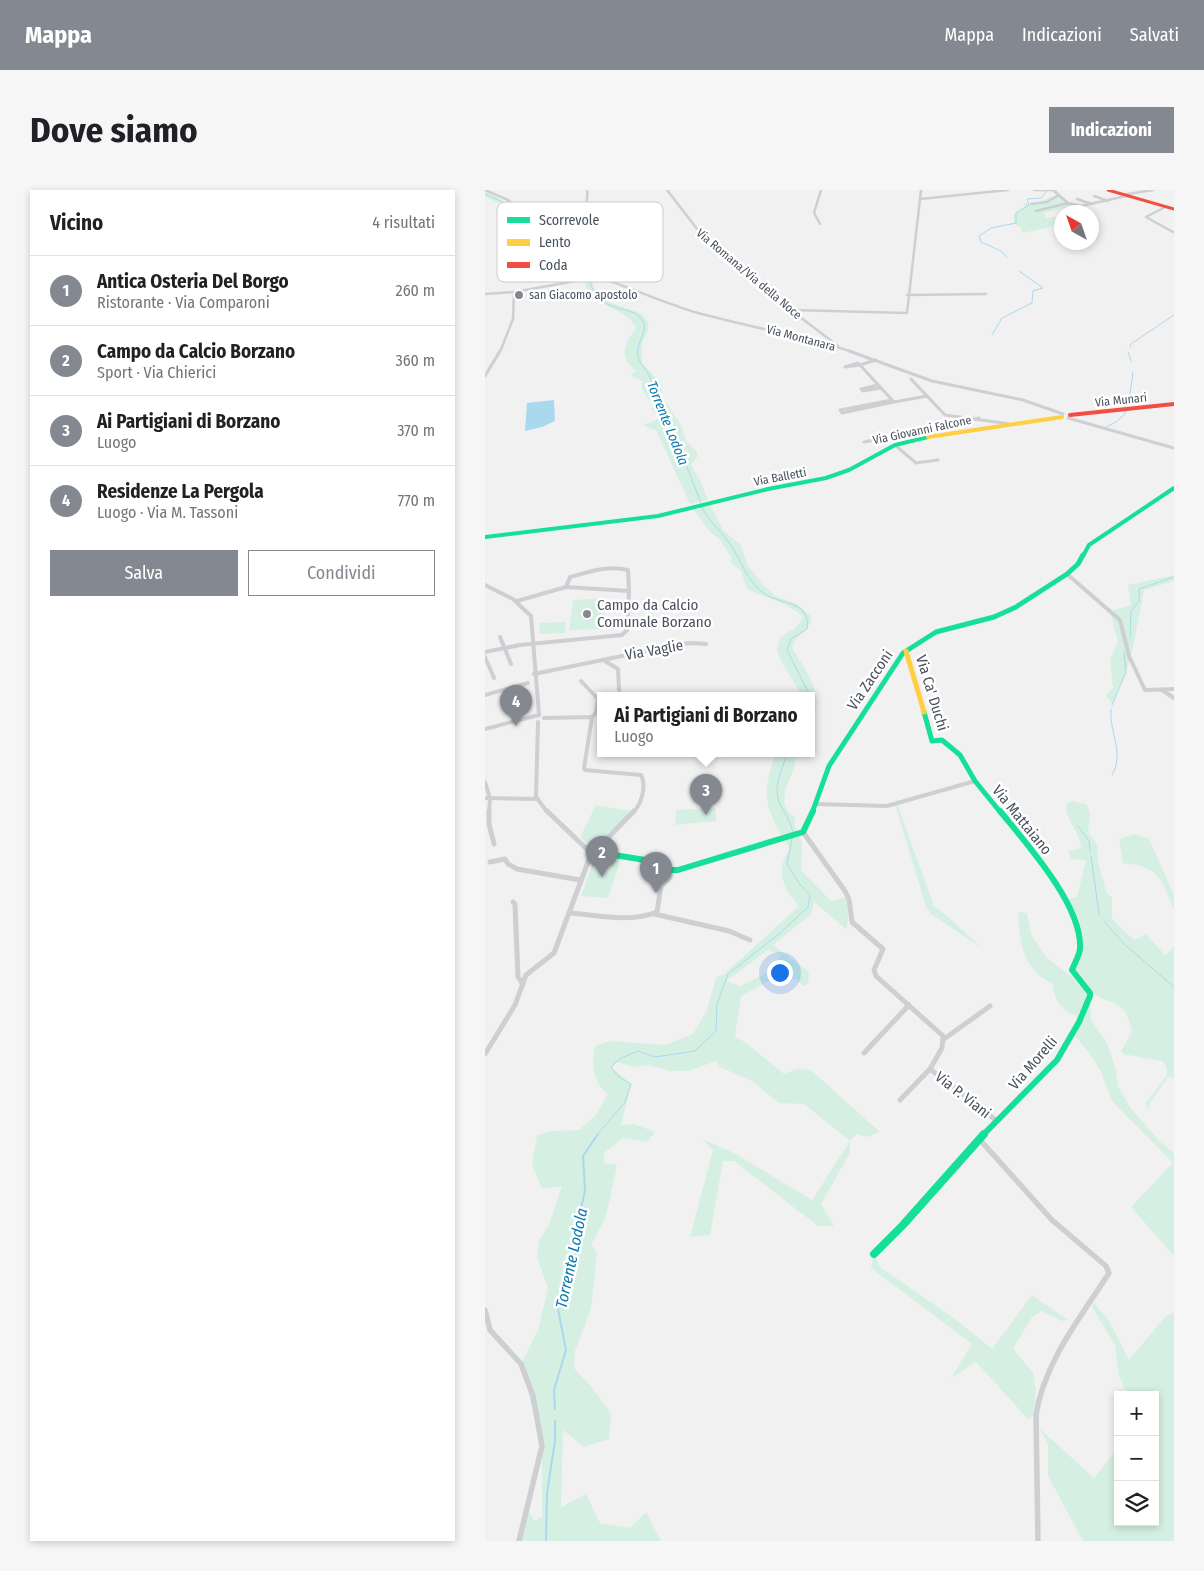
<!DOCTYPE html>
<html lang="it">
<head>
<meta charset="utf-8">
<style>
  body { margin:0; font-family:"Fira Sans Condensed",sans-serif; background:#f6f6f6; color:#202124 }
  .controls { position:absolute; right:15px; bottom:15px; display:grid; overflow:hidden; border-radius:0px; box-shadow:0 2px 8px #0003 }
  .controls button { width:45px; height:45px; display:grid; place-items:center; padding:0; border:0; border-bottom:1px solid #e0e0e0; background:#fff; color:#202124; font:25px sans-serif }
  .compass { position:absolute; left:569px; top:15px; width:45px; height:45px; border-radius:50%; background:#fff; box-shadow:0 2px 8px #0003; rotate:320deg }
  .you { position:absolute; left:294px; top:782px; width:18px; height:18px; margin:-12px; border:4px solid #fff; border-radius:50%; background:#1a73e8; box-shadow:0 0 0 8px #1a73e833 }
  .badge { display:grid; place-items:center; width:32px; height:32px; border-radius:50%; background:#848991; color:#fff; font-size:16px; font-weight:700 }
  .pin { position:absolute; translate:-50% -41px; filter:drop-shadow(0 1px 2px #0008) }
  .pin::after { content:''; position:absolute; top:26px; width:18px; height:15px; background:inherit; clip-path:polygon(0 0,100% 0,50% 100%) }
  .popup { position:absolute; left:112px; top:502px; width:218px; height:65px; box-sizing:border-box; display:grid; place-content:center; border-radius:0px; background:#fff; filter:drop-shadow(0 1px 4px #0005); font-size:16px; white-space:nowrap; color:#757577 }
  .popup b { font-size:19px; color:#202124 }
  .popup::after { content:''; position:absolute; left:50%; top:100%; margin-left:-10px; border:10px solid transparent; border-top-color:#fff }
  .list { margin:0; padding:0; list-style:none }
  h2 { display:flex; justify-content:space-between; align-items:center; height:65px; margin:0; padding:0 20px; font-size:21px }
  h2 small { font-size:16px; font-weight:400; color:#757577 }
  .list li { display:grid; grid-template-columns:32px 1fr auto; gap:15px; align-items:center; box-sizing:border-box; height:70px; padding:0 20px; border-top:1px solid #e0e0e0 }
  .list b { display:block; font-size:19px; white-space:nowrap }
  .list p { margin:0; font-size:16px; white-space:nowrap; color:#757577 }
  .list em { font-size:16px; font-style:normal; color:#757577 }
  .actions { display:flex; gap:10px; padding:15px 20px }
  .actions a { flex:1; padding:11px 0; border:1px solid #848991; border-radius:0px; text-align:center; font-size:18px; color:#848991 }
  .actions .main { background:#848991; color:#fff }
  .icon { flex:none; width:28px; height:28px; fill:none; stroke:currentColor; stroke-width:2; stroke-linecap:round; stroke-linejoin:round }
  .map { position:relative; flex:none; width:689px; height:1351px; overflow:hidden; border-radius:0px }
  header { display:flex; align-items:center; gap:30px; box-sizing:border-box; height:70px; padding:0 25px; background:#848991; color:#fff }
  header strong { font-size:24px }
  nav { display:flex; gap:28px; margin-inline-start:auto; font-size:18px }
  .intro { display:flex; align-items:center; justify-content:space-between; box-sizing:border-box; height:120px; padding:0 30px }
  h1 { margin:0; font-size:35px }
  .button { padding:12px 22px; border-radius:0px; background:#848991; color:#fff; font-size:18px; font-weight:700 }
  main { display:flex; gap:30px; padding:0 30px }
  aside { flex:1; background:#fff; border-radius:0px; box-shadow:0 2px 8px #0003 }
  .map>svg:first-child { display:block }
  .green { fill:#d5f0e3; fill-rule:evenodd }
  .water { fill:#aad8ef }
  .lines { fill:none; stroke-linecap:round; stroke-linejoin:round }
  .stream-far1 { stroke:#aad8ef; stroke-width:1 }
  .stream { stroke:#aad8ef; stroke-width:2 }
  .street-far4 { stroke:#cdcfd2; stroke-width:2.5 }
  .street-far3 { stroke:#cdcfd2; stroke-width:3 }
  .street-far2 { stroke:#cdcfd2; stroke-width:4 }
  .street-far1 { stroke:#cdcfd2; stroke-width:5 }
  .street { stroke:#cdcfd2; stroke-width:5.5 }
  .fast-far3 { stroke:#16e098; stroke-width:4 }
  .fast-far2 { stroke:#16e098; stroke-width:5 }
  .fast-far1 { stroke:#16e098; stroke-width:6 }
  .fast { stroke:#16e098; stroke-width:8 }
  .slow-far1 { stroke:#ffcf43; stroke-width:4 }
  .slow { stroke:#ffcf43; stroke-width:5 }
  .jam-far1 { stroke:#f24e42; stroke-width:3 }
  .jam { stroke:#f24e42; stroke-width:4 }
  .poi-dot { fill:#848991; stroke:#fff; stroke-width:2 }
  .labels { text-anchor:middle; stroke-width:5; stroke-linejoin:round; paint-order:stroke }
  .far-street-label { font-size:12px; fill:#48515e; stroke:#fff }
  .far-poi-label { font-size:12px; fill:#48515e; stroke:#fff; text-anchor:start }
  .far-water-label { font-size:14px; font-style:italic; fill:#0a7aaf; stroke:#fff }
  .poi-label { font-size:15px; fill:#48515e; stroke:#fff; text-anchor:start }
  .street-label { font-size:15px; fill:#48515e; stroke:#fff }
  .water-label { font-size:16px; font-style:italic; fill:#0a7aaf; stroke:#fff }
  .key { fill:#fff; stroke:#c8cbcf; stroke-width:1 }
  .key-label { font-size:14px; fill:#48515e }
</style>
</head>
<body>
<header>
<strong>Mappa</strong>
<nav><a>Mappa</a><a>Indicazioni</a><a>Salvati</a></nav>
</header>
<div class="intro"><h1>Dove siamo</h1><a class="button">Indicazioni</a></div>
<main>
<aside>
<h2>Vicino<small>4 risultati</small></h2>
<ul class="list">
<li><span class="badge">1</span><div><b>Antica Osteria Del Borgo</b><p>Ristorante · Via Comparoni</p></div><em>260 m</em></li>
<li><span class="badge">2</span><div><b>Campo da Calcio Borzano</b><p>Sport · Via Chierici</p></div><em>360 m</em></li>
<li><span class="badge">3</span><div><b>Ai Partigiani di Borzano</b><p>Luogo</p></div><em>370 m</em></li>
<li><span class="badge">4</span><div><b>Residenze La Pergola</b><p>Luogo · Via M. Tassoni</p></div><em>770 m</em></li>
</ul>
<div class="actions"><a class="main">Salva</a><a>Condividi</a></div>
</aside>
<div class="map">
<svg width="689" height="1351" viewBox="0 0 689 1351">
  <rect width="100%" height="100%" fill="#f2f1f1"/>
  <g class="green">
    <path d="M0,0l28,17 38,43 46,8 2,7 -9,10c8,39 51,28 57,46 4,10 -2,14 -5,22 -1,6 1,14 0,20l20,21 -1,9 3,7 16,23 7,19 10,10 1,4 -7,9 10,17 7,18 -18,4 -34,-74 -8,-2 -5,-4 10,-2 7,-5 -9,-8 4,-2 -13,-17v-9l-12,-6 7,-4c-20,-14 -13,-27 -1,-43 -6,-15 -34,-24 -49,-31l-2,-4 3,-3c-8,-9 -2,-23 6,-30 -14,-6 -29,1 -42,-4 -17,-5 -32,-24 -45,-36l-1,-14 -21,-9z"/>
    <path d="M569,6h8l11,10 -29,7 2,5 15,-2v9l-39,8 -1,-5 -7,-5v-9l11,-7 -2,-4h14z"/>
    <path d="M225,315l13,25 18,15 6,19 16,21 14,12 20,7 14,12c0,17 -15,16 -19,32 13,21 35,48 19,73v-25h-9l-21,-35 -4,-11 3,-13 15,-9 8,-10c-8,-13 -41,-21 -56,-29l-6,-18 -11,-9 2,-4 -12,-18 -11,-9 -15,-21z"/>
    <path d="M689,385v6l-30,9 -12,62 -6,20 -14,32 -6,-9 7,-7 -3,-28 8,-18 -8,-31 21,-6 -3,-20z"/>
    <path d="M119,408l-3,31 -32,1 4,-30z"/>
    <path d="M81,432l-1,11 -26,1 1,-11z"/>
    <path d="M290,564h22c-1,5 -2,11 -4,16 -5,16 -18,35 2,47v9l7,17 -1,27 30,31 17,-5 1,8 -2,26 -33,-28 -3,12 -38,31 36,27 -1,12 -5,2 -7,-7 -22,-1 -33,18 -6,40 14,9 35,29 12,-5 15,1 69,62 -13,5 -11,-3 -6,7v12l-29,51 13,22h-16l-84,-65h-11l-13,74 -20,2 23,-87 -11,-11 32,14 78,47 38,-59 -46,-37 -25,-1 -27,-22 -32,-14 -4,-6 -27,10h-20l-21,-6 -14,2 -17,-5 -6,5 20,17 -10,41 13,-1 21,8 -8,10 -24,-4 -18,14 -2,11 14,2 -11,52 -15,28 6,8 -6,56 -16,42 -1,17 20,22 17,24 -2,25 -25,8 -21,-17 -2,77 25,-13 14,29 30,5 16,-16 15,29h-142l9,-31 6,11 8,-4v-71l-21,-82 17,-34 10,-42 -11,-31 2,-17 10,-15 13,-39 -20,3 -10,-24 5,-30 16,-4 26,-1 16,-14 13,-22c-16,-12 -16,-30 -13,-48l16,-5 54,4 28,-11 14,-24 9,-33 8,-3 75,-68c-16,-18 -25,-35 -9,-57 -10,-16 -26,-40 -23,-61 1,-11 5,-23 8,-34zM283,760l13,5 -12,17 -29,14 -14,-5z"/>
    <path d="M587,611l14,3 4,9 -2,19 9,13 1,17 9,32 5,3v22l22,21 12,-6 19,21 9,-8v132l-5,-3 -18,25 -3,9 -2,-7 21,-28 -1,-9 -4,-5 -39,-7 -2,-3 11,-19c-7,-34 -18,-24 -40,-40 -7,-5 -13,-14 -19,-21l9,-20 -14,-52 9,-2 9,-37 -16,-1 -1,-8 12,-3c-1,-16 -15,-26 -15,-44z"/>
    <path d="M111,615l35,6 -34,35 -7,1 -10,-10z"/>
    <path d="M413,616l36,100 13,10 36,33 -52,-35 -5,-7 -30,-100z"/>
    <path d="M231,618v13l-41,4 1,-15z"/>
    <path d="M651,644l13,5 25,56v15c-14,-33 -12,-42 -51,-47l-4,-24z"/>
    <path d="M110,667l26,2 -13,39 -27,-2z"/>
    <path d="M533,722l9,1 5,23 15,22 24,18 15,16v7l-9,17c-17,-6 -22,-15 -24,-32 -31,-15 -33,-41 -35,-72z"/>
    <path d="M605,813l1,17 16,23 9,27 2,16 12,21 30,35 14,11v103l-43,-49 42,-44 -61,-62 -11,-29 -11,-18 -16,-19z"/>
    <path d="M389,1064l6,13 78,54 34,28 40,-54 36,25 -6,1 -20,-10 -10,6 -19,32 20,23 3,20 -3,24 -5,3 -52,-57 -25,16 21,-34 -101,-76z"/>
    <path d="M609,1113l15,18 20,39 36,-43 9,-5v229h-91l-35,-65v-32l-9,-16 55,50 24,-30v74h37v-127h-27l-9,-19 -4,-31 -23,-38z"/>
  </g>
  <path class="water" d="M69,210l1,21 -13,6 -17,4 2,-28z"/>
  <g class="lines">
    <g class="stream-far1">
      <path d="M0,4l22,10 6,11 37,38 8,3h18"/>
      <path d="M522,67l-6,-6 -20,-9 -2,-6 12,-8 25,-5v-10l13,-8 -2,-6 14,-1 6,-7"/>
      <path d="M109,69l3,5 -8,16c11,37 44,23 54,41 6,9 -8,23 -5,36 2,8 11,14 13,23 5,14 12,27 18,41 11,27 21,55 32,82"/>
      <path d="M507,145l10,-17 30,-15 1,-12 10,-3 -24,-17"/>
      <path d="M645,157l1,-3 43,-29"/>
      <path d="M643,162l3,9"/>
      <path d="M640,217l5,-13 3,-22"/>
      <path d="M621,237l10,-5 9,-8v-3"/>
      <path d="M217,317c6,13 17,22 26,34 12,16 19,42 37,53 17,11 46,7 42,35l-16,10 -4,11 23,46"/>
      <path d="M645,447l1,-26 8,-10v-12l35,-12"/>
      <path d="M326,511v4"/>
      <path d="M627,515l14,-33 -2,-21"/>
      <path d="M626,519c-2,24 14,44 1,66"/>
      <path d="M302,564c-5,16 -15,34 -7,50 5,10 11,18 13,29"/>
      <path d="M593,636l11,15 1,10"/>
      <path d="M606,666l8,58"/>
      <path d="M619,731l20,23 50,43"/>
      <path d="M112,945l28,-33 6,-18 -12,-7 -8,-10 10,-9 17,-7 17,6 40,-6 21,-20 1,-27 11,-30 51,-40 29,-27 2,-12 -11,-12 -12,-19 5,-25"/>
    </g>
    <g class="stream">
      <path d="M70,1219l-1,-19 12,-40 -8,-41 16,-51 3,-33 8,-34 -2,-35 15,-22"/>
      <path d="M61,1351l1,-48 8,-52v-20"/>
    </g>
    <g class="street-far4">
      <path d="M0,0l23,10 18,17 4,9 23,24 45,9 2,4 -2,14"/>
      <path d="M182,0l34,44 61,54 76,58"/>
      <path d="M549,0h22"/>
      <path d="M569,1l14,12 13,3 45,-10"/>
      <path d="M637,5l31,-5"/>
      <path d="M609,6l14,5"/>
      <path d="M435,9l88,-9"/>
      <path d="M592,9l15,5"/>
      <path d="M546,14l16,-2 12,-7"/>
      <path d="M680,17l-19,10 27,15"/>
      <path d="M551,21l32,-8"/>
      <path d="M335,34l-6,-11 7,-23"/>
      <path d="M56,47c21,-9 50,-19 46,-47"/>
      <path d="M113,87c34,11 66,26 100,36 52,14 104,23 155,39"/>
      <path d="M0,104l29,-2"/>
      <path d="M422,105l79,-1"/>
      <path d="M307,120l115,3 14,-123"/>
      <path d="M15,162l13,-33 1,-27 84,-15 61,-6"/>
    </g>
    <g class="street-far3">
      <path d="M364,161l83,30 91,19 40,14"/>
      <path d="M391,170l-16,5 34,37 33,-6"/>
      <path d="M373,173l2,2 -15,2z"/>
      <path d="M0,186l15,-25"/>
      <path d="M426,189l34,36 65,9"/>
      <path d="M393,195l-17,4 2,2 18,-3"/>
      <path d="M407,210l-52,10 2,3 52,-11"/>
      <path d="M583,228l106,30"/>
      <path d="M379,252l115,-24"/>
      <path d="M410,255l21,18 22,-3"/>
    </g>
    <g class="street-far2">
      <path d="M582,384l53,46 9,36 16,34 29,-1"/>
      <path d="M0,395l28,14 18,17 8,99"/>
      <path d="M81,397l4,-10c19,-5 38,-12 58,-7l1,21"/>
      <path d="M15,447l11,27"/>
      <path d="M0,462l35,-7 102,-10 5,-5 2,-39 -63,-4 -49,14"/>
      <path d="M0,467l9,21"/>
      <path d="M120,471l13,8 1,21"/>
      <path d="M49,484l137,-28 19,-3 16,1"/>
      <path d="M96,491l17,18 -2,14 -4,4"/>
      <path d="M677,500l12,8"/>
      <path d="M0,505l43,-12"/>
      <path d="M59,528l48,-1 -8,51 1,2 56,5c6,12 0,29 -8,38"/>
      <path d="M53,532l-2,75 12,16"/>
      <path d="M0,539l54,-14"/>
      <path d="M0,592l5,16 -1,15"/>
      <path d="M0,608l53,1"/>
      <path d="M330,614l72,2 88,-25"/>
    </g>
    <g class="street-far1">
      <path d="M4,621v13l5,20"/>
      <path d="M62,621l45,43"/>
      <path d="M318,642l42,59 4,8 3,23 31,27 -9,21 2,6 67,60 -1,12 -12,21 67,52"/>
      <path d="M112,659l37,-38"/>
      <path d="M5,672l15,-3 3,5 9,5 63,11"/>
      <path d="M28,712l2,2 3,73 5,7"/>
      <path d="M85,723c27,2 61,10 87,-1l4,-26 9,-9v-7"/>
      <path d="M169,724l75,17 21,9"/>
      <path d="M459,849l46,-33"/>
      <path d="M379,863l45,-48"/>
      <path d="M0,864l30,-49 11,-30 28,-22 37,-99"/>
      <path d="M415,910l30,-31"/>
    </g>
    <g class="street">
      <path d="M495,950l72,80 54,46 3,7c-28,44 -65,89 -73,142l2,126"/>
      <path d="M0,1120l5,20 31,34 12,32 9,50 -23,95"/>
    </g>
    <g class="fast-far3">
      <path d="M0,347l173,-21 110,-27 58,-11 23,-8 46,-25 33,-8"/>
      <path d="M598,366l6,-11 85,-57"/>
    </g>
    <g class="fast-far2">
      <path d="M439,522l8,29 10,-1 18,15 15,26 26,32"/>
      <path d="M327,623l17,-47 74,-113 33,-21 58,-15 22,-10 51,-33 11,-10 5,-9"/>
    </g>
    <g class="fast-far1">
      <path d="M111,662l49,8 25,10h8l125,-38 10,-21"/>
      <path d="M498,945l74,-75 22,-38 11,-26v-3l-18,-23c2,-6 8,-15 8,-22 2,-43 -54,-105 -80,-137"/>
    </g>
    <path class="fast" d="M389,1064l29,-29 81,-91"/>
    <path class="slow-far1" d="M443,247l134,-20"/>
    <path class="slow" d="M421,461l18,61"/>
    <path class="jam-far1" d="M623,0l66,19"/>
    <path class="jam" d="M585,225l104,-11"/>
  </g>
  <g class="poi-dot">
    <circle cx="34" cy="105" r="5"/>
    <circle cx="102" cy="424" r="5"/>
  </g>
  <g class="labels">
    <g class="far-street-label">
      <text transform="translate(264 84) rotate(40)" y="4">Via Romana/Via della Noce</text>
      <text transform="translate(316 148) rotate(15)" y="4">Via Montanara</text>
      <text transform="translate(636 210) rotate(-6)" y="4">Via Munari</text>
      <text transform="translate(437 240) rotate(-12)" y="4">Via Giovanni Falcone</text>
      <text transform="translate(295 287) rotate(-11)" y="4">Via Balletti</text>
    </g>
    <g class="far-poi-label">
      <text x="44" y="109">san Giacomo apostolo</text>
    </g>
    <g class="far-water-label">
      <text transform="translate(183 233) rotate(68)" y="5">Torrente Lodola</text>
    </g>
    <g class="poi-label">
      <text x="112" y="420">Campo da Calcio<tspan x="112" dy="17">Comunale Borzano</tspan></text>
    </g>
    <g class="street-label">
      <text transform="translate(169 460) rotate(-10)" y="5">Via Vaglie</text>
      <text transform="translate(385 490) rotate(-56)" y="5">Via Zacconi</text>
      <text transform="translate(447 503) rotate(73)" y="5">Via Ca' Duchi</text>
      <text transform="translate(537 630) rotate(51)" y="5">Via Mattaiano</text>
      <text transform="translate(548 873) rotate(-49)" y="5">Via Morelli</text>
      <text transform="translate(478 905) rotate(38)" y="5">Via P. Viani</text>
    </g>
    <g class="water-label">
      <text transform="translate(86 1068) rotate(-78)" y="6">Torrente Lodola</text>
    </g>
  </g>
  <rect x="12" y="12" width="166" height="80" rx="8" class="key"/>
  <rect x="22" y="27" width="23" height="6" fill="#16e098"/>
  <rect x="22" y="49" width="23" height="7" fill="#ffcf43"/>
  <rect x="22" y="72" width="23" height="6" fill="#f24e42"/>
  <g class="key-label">
    <text x="54" y="35">Scorrevole</text>
    <text x="54" y="57">Lento</text>
    <text x="54" y="80">Coda</text>
  </g>
</svg>
<div class="controls">
<button>+</button>
<button>−</button>
<button><svg class="icon" aria-label="layers" viewBox="0 0 24 24"><path d="M12 4l9 5-9 5-9-5zM3 14l9 5 9-5"/></svg></button>
</div>
<svg class="compass" viewBox="-18 -18 36 36"><path d="M0-13l5 13h-10z" fill="#e53935"/><path d="M0 13l5-13h-10z" fill="#757577"/></svg>
<div class="you"></div>
<div class="pin badge" style="left:171px;top:703px">1</div>
<div class="pin badge" style="left:117px;top:687px">2</div>
<div class="pin badge" style="left:221px;top:625px">3</div>
<div class="popup"><b>Ai Partigiani di Borzano</b>Luogo</div>
<div class="pin badge" style="left:31px;top:536px">4</div>
</div>
</main>
</body>
</html>
